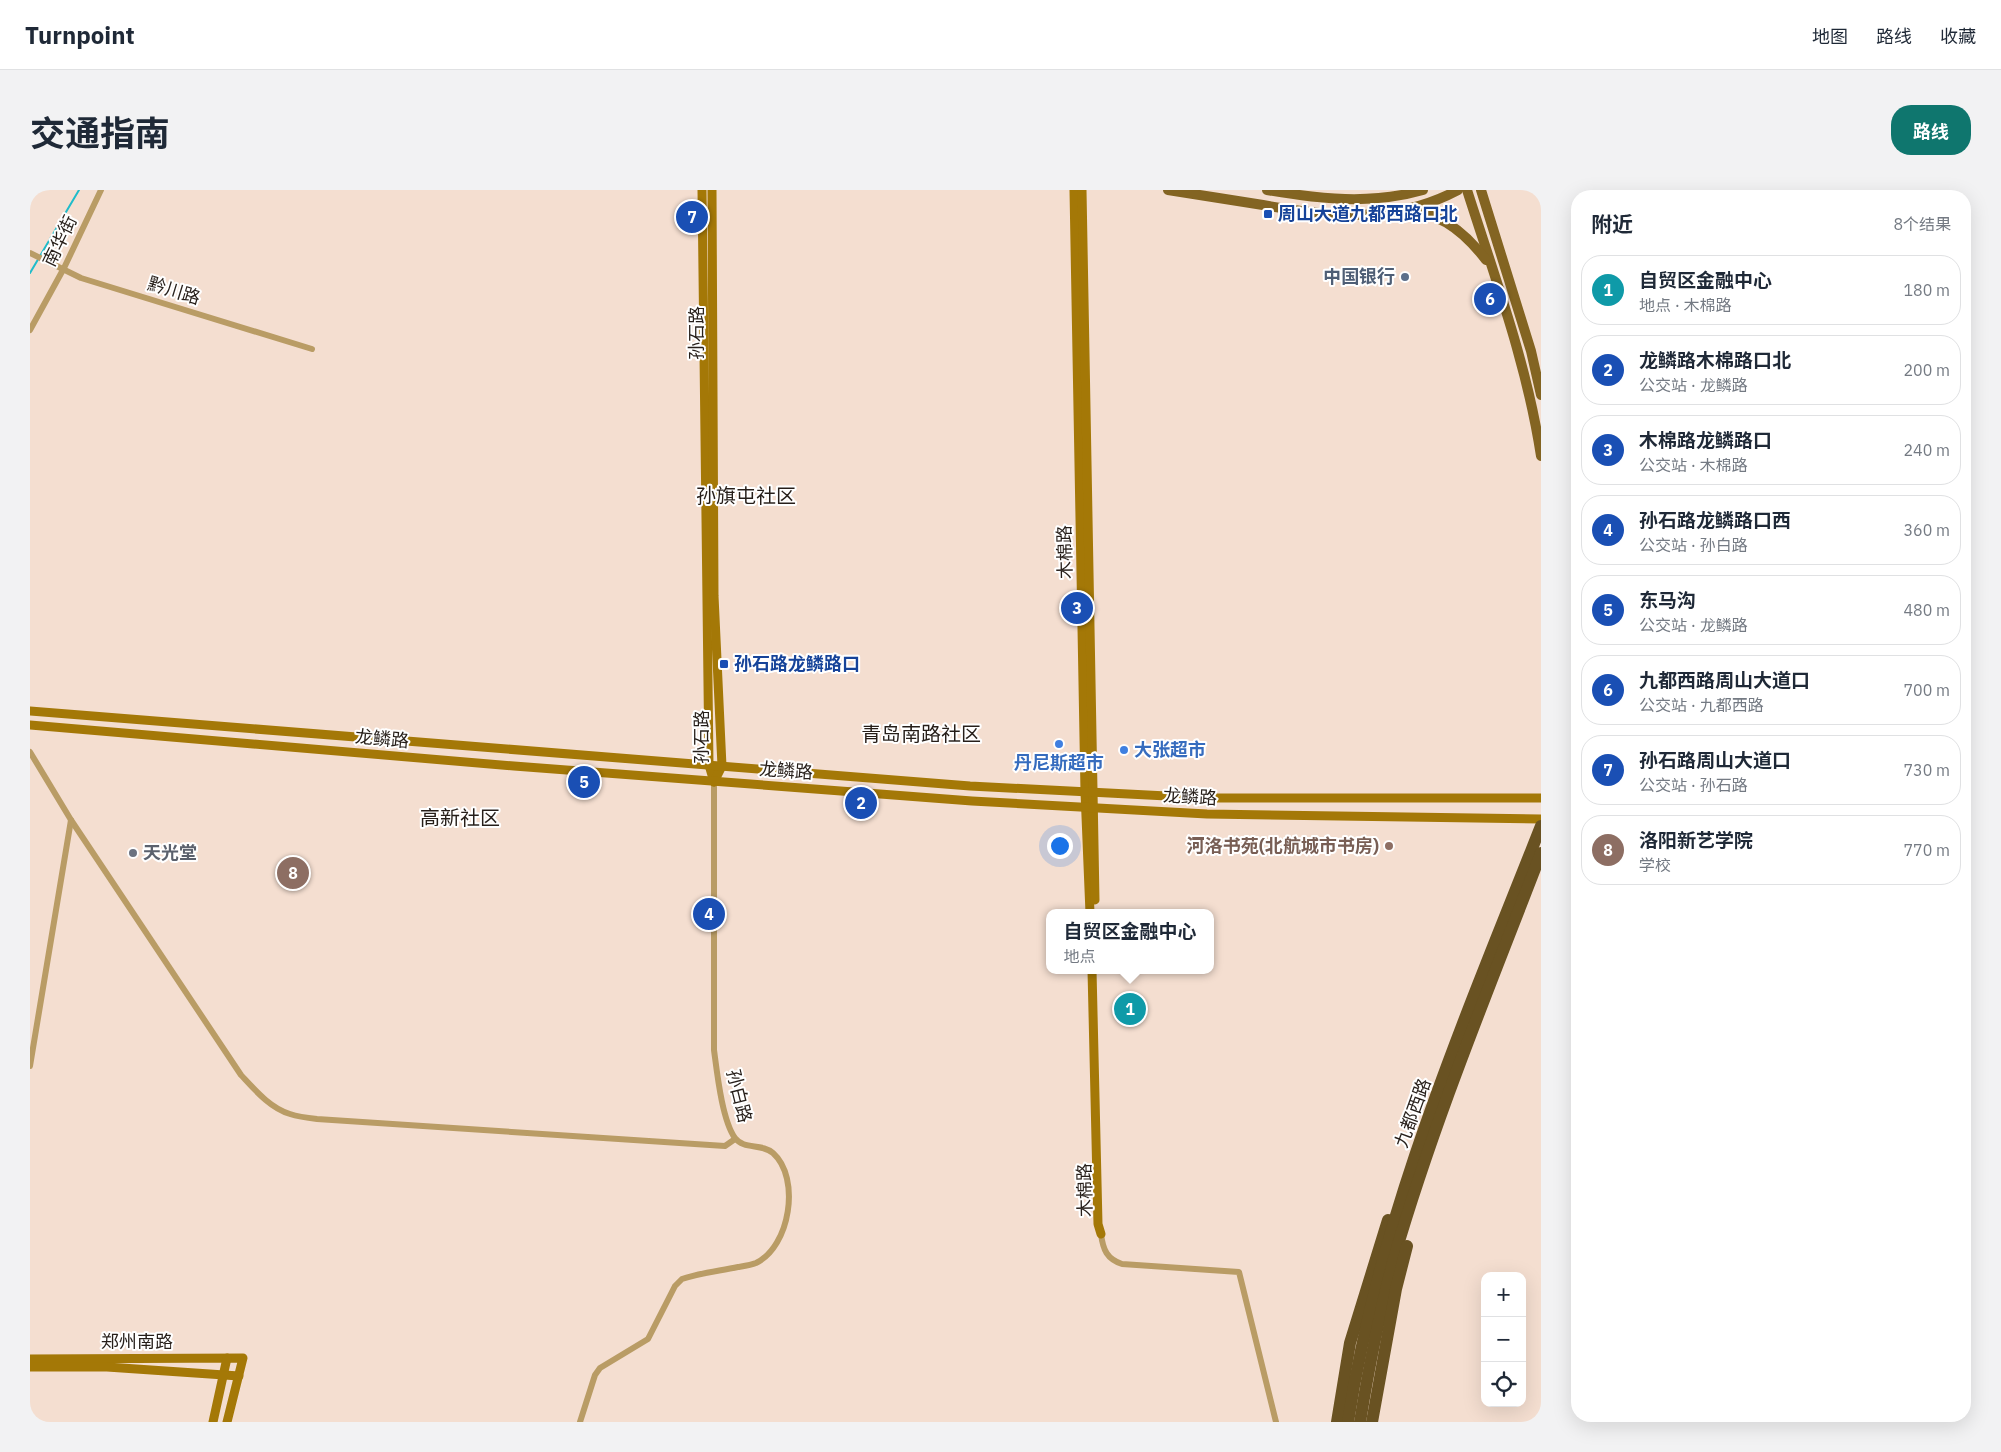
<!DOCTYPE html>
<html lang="zh">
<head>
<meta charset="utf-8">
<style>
  body { margin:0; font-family:"IBM Plex Sans","Noto Sans SC",sans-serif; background:#f2f2f3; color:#1f2937 }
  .controls { position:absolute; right:15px; bottom:15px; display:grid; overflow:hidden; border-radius:10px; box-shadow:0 5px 20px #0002 }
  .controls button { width:45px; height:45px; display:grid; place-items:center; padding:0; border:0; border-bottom:1px solid #e0e1e3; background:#fff; color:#1f2937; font:25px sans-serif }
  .you { position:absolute; left:1029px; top:655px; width:18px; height:18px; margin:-12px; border:4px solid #fff; border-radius:50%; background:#1a73e8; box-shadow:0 0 0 8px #1a73e833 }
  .badge { display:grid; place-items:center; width:32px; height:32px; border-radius:50%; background:#0f766e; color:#fff; font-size:16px; font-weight:700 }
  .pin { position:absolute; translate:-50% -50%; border:2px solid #fff; box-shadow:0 1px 5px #0006 }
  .popup { position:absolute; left:1016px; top:719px; width:168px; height:65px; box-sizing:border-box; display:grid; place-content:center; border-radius:10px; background:#fff; filter:drop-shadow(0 1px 4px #0005); font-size:16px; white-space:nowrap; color:#747a83 }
  .popup b { font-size:19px; color:#1f2937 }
  .popup::after { content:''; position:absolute; left:50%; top:100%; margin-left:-10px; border:10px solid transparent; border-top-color:#fff }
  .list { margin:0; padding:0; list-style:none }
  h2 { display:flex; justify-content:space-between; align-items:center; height:65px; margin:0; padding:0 20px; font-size:21px }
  h2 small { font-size:16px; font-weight:400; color:#747a83 }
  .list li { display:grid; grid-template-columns:32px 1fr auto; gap:15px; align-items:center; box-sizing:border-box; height:70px; margin:0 10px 10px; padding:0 10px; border:1px solid #e0e1e3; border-radius:20px }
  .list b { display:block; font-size:19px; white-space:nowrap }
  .list p { margin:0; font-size:16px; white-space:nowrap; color:#747a83 }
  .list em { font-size:16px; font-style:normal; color:#747a83 }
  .icon { flex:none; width:28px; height:28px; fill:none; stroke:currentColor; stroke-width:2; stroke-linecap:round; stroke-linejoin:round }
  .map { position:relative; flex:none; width:1511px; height:1232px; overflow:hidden; border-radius:20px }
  header { display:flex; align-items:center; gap:30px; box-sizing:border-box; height:70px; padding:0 25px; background:#fff; border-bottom:1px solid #e0e1e3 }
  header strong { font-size:24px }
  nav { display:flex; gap:28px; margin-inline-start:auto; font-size:18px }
  .intro { display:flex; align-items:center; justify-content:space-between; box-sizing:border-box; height:120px; padding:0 30px }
  h1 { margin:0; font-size:35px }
  .button { padding:12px 22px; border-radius:20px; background:#0f766e; color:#fff; font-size:18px; font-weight:700 }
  main { display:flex; gap:30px; padding:0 30px }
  aside { flex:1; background:#fff; border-radius:20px; box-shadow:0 5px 20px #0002 }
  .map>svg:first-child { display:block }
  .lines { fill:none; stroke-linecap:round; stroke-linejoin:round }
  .stream { stroke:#20bcca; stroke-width:2 }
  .street { stroke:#b99c65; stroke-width:6 }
  .secondary { stroke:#a47807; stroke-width:9 }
  .primary { stroke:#836422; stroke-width:10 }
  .highway { stroke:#695222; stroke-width:12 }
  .transit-dot { fill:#1a4fb4; stroke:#fff; stroke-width:2 }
  .service-dot { fill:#5c6f8a; stroke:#fff; stroke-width:2 }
  .shop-dot { fill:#3f7fe0; stroke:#fff; stroke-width:2 }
  .education-dot { fill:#8d6e63; stroke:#fff; stroke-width:2 }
  .worship-dot { fill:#6b7280; stroke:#fff; stroke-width:2 }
  .labels { text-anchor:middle; stroke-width:4; stroke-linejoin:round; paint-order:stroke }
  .transit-label { font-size:18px; font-weight:bold; fill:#164399; stroke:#fff; text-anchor:start }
  .street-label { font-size:18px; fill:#261e19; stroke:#fff }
  .service-label { font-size:18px; font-weight:bold; fill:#4e5e75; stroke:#fff; text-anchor:end }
  .shop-label { font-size:18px; font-weight:bold; fill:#366cbe; stroke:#fff; text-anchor:start }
  .education-label { font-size:18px; font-weight:bold; fill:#785e54; stroke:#fff; text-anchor:end }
  .worship-label { font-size:18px; font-weight:bold; fill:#5b616d; stroke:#fff; text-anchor:start }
  .quarter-label { font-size:20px; fill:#261e19; stroke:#fff }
</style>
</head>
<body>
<header>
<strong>Turnpoint</strong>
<nav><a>地图</a><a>路线</a><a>收藏</a></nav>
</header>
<div class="intro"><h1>交通指南</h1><a class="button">路线</a></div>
<main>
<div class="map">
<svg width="1511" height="1232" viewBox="0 0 1511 1232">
  <rect width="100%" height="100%" fill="#f4ded0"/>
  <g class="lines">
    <path class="stream" d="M0,83l49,-83"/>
    <g class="street">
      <path d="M0,63l51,25 231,71"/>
      <path d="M0,140l34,-62 37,-78"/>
      <path d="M0,562l41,68 170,255c14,15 29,33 49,39 9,3 18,4 27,5l408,27 10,-7"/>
      <path d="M0,876l41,-246"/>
      <path d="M1071,1044c2,16 6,25 21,30l117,8 37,150"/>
      <path d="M550,1232l15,-47 5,-7 48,-29 27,-53 7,-7c17,-6 37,-8 56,-12 6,-1 13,-2 18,-4 34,-16 45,-85 17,-110 -11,-10 -29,-3 -38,-15 -13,-18 -18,-66 -21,-88v-268"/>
    </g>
    <g class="secondary">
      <path d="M672,0l7,575 5,17"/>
      <path d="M682,0l2,406 8,170 -8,16"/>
      <path d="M1044,0l11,602 5,121"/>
      <path d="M1052,0l13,710"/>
      <path d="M0,521l940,75 236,12h335"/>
      <path d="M0,535l484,41 458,35 235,13 334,5"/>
      <path d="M1062,780l6,254 3,10"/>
      <path d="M0,1169l213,-1 -16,64"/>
      <path d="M0,1177h77l132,9"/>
      <path d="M183,1232l14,-64"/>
    </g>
    <g class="primary">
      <path d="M1138,0c32,5 63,10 95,15 68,12 131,19 195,-15"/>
      <path d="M1237,0c52,9 104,15 156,0"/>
      <path d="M1437,0c28,88 60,174 74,266"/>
      <path d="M1451,0l50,161 10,44"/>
      <path d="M1376,22c35,-2 61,23 80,48"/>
    </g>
    <g class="highway">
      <path d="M1307,1232l13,-79 38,-123"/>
      <path d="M1318,1232c31,-206 117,-403 193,-596"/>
      <path d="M1330,1232c9,-56 20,-112 35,-167 40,-137 95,-269 146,-402"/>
      <path d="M1342,1232l24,-133 11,-43"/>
    </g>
  </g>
  <g class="transit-dot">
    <rect x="1233" y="19" width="10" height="10" rx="2.5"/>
    <rect x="689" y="469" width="10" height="10" rx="2.5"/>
  </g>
  <circle class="service-dot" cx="1375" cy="87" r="5"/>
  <g class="shop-dot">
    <circle cx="1029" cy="554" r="5"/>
    <circle cx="1094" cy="560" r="5"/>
  </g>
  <circle class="education-dot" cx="1359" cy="656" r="5"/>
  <circle class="worship-dot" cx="103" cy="663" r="5"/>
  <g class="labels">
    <g class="transit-label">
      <text x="1248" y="30">周山大道九都西路口北</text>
      <text x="704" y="480">孙石路龙鳞路口</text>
    </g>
    <g class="street-label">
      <text transform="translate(30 51) rotate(-64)" y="6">南华街</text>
      <text transform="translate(144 101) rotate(17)" y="6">黔川路</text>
      <text transform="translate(667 143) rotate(-90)" y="6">孙石路</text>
      <text transform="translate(1035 362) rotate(-91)" y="6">木棉路</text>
      <text transform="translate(672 547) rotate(-90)" y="6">孙石路</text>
      <text transform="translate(352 549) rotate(5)" y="6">龙鳞路</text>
      <text transform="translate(756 581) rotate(4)" y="6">龙鳞路</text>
      <text transform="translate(1160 607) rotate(3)" y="6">龙鳞路</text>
      <text transform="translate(709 906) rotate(76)" y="6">孙白路</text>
      <text transform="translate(1383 923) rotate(-70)" y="6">九都西路</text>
      <text transform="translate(1055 1000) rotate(-91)" y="6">木棉路</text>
      <text x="107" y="1158">郑州南路</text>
    </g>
    <g class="service-label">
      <text x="1365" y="93">中国银行</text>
    </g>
    <g class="shop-label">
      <text x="1104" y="566">大张超市</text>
      <text x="1029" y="579" text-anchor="middle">丹尼斯超市</text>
    </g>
    <g class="education-label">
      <text x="1349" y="662">河洛书苑(北航城市书房)</text>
    </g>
    <g class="worship-label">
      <text x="113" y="669">天光堂</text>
    </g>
    <g class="quarter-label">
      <text x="716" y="313">孙旗屯社区</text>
      <text x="891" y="551">青岛南路社区</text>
      <text x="430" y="635">高新社区</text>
    </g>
  </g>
</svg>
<div class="controls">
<button>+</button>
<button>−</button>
<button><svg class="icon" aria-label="locate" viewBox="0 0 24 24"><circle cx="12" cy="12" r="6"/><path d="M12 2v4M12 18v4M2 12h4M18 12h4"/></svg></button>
</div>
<div class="you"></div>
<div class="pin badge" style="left:1100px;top:819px;background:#0f9aa8">1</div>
<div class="popup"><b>自贸区金融中心</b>地点</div>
<div class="pin badge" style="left:831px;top:613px;background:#1a4fb4">2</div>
<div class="pin badge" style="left:1047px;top:418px;background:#1a4fb4">3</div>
<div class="pin badge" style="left:679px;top:724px;background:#1a4fb4">4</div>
<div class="pin badge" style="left:554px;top:592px;background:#1a4fb4">5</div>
<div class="pin badge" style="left:1460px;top:109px;background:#1a4fb4">6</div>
<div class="pin badge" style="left:662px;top:27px;background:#1a4fb4">7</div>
<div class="pin badge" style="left:263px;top:683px;background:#8d6e63">8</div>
</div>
<aside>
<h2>附近<small>8个结果</small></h2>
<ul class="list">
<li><span class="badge" style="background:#0f9aa8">1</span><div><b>自贸区金融中心</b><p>地点 · 木棉路</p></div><em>180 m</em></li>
<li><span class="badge" style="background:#1a4fb4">2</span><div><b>龙鳞路木棉路口北</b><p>公交站 · 龙鳞路</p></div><em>200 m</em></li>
<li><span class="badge" style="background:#1a4fb4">3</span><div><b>木棉路龙鳞路口</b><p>公交站 · 木棉路</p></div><em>240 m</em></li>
<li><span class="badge" style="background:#1a4fb4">4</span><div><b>孙石路龙鳞路口西</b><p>公交站 · 孙白路</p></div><em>360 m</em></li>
<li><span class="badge" style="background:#1a4fb4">5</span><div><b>东马沟</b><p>公交站 · 龙鳞路</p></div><em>480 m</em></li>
<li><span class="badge" style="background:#1a4fb4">6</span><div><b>九都西路周山大道口</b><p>公交站 · 九都西路</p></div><em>700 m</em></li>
<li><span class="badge" style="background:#1a4fb4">7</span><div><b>孙石路周山大道口</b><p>公交站 · 孙石路</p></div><em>730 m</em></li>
<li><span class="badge" style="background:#8d6e63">8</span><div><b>洛阳新艺学院</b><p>学校</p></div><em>770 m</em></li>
</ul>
</aside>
</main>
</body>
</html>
